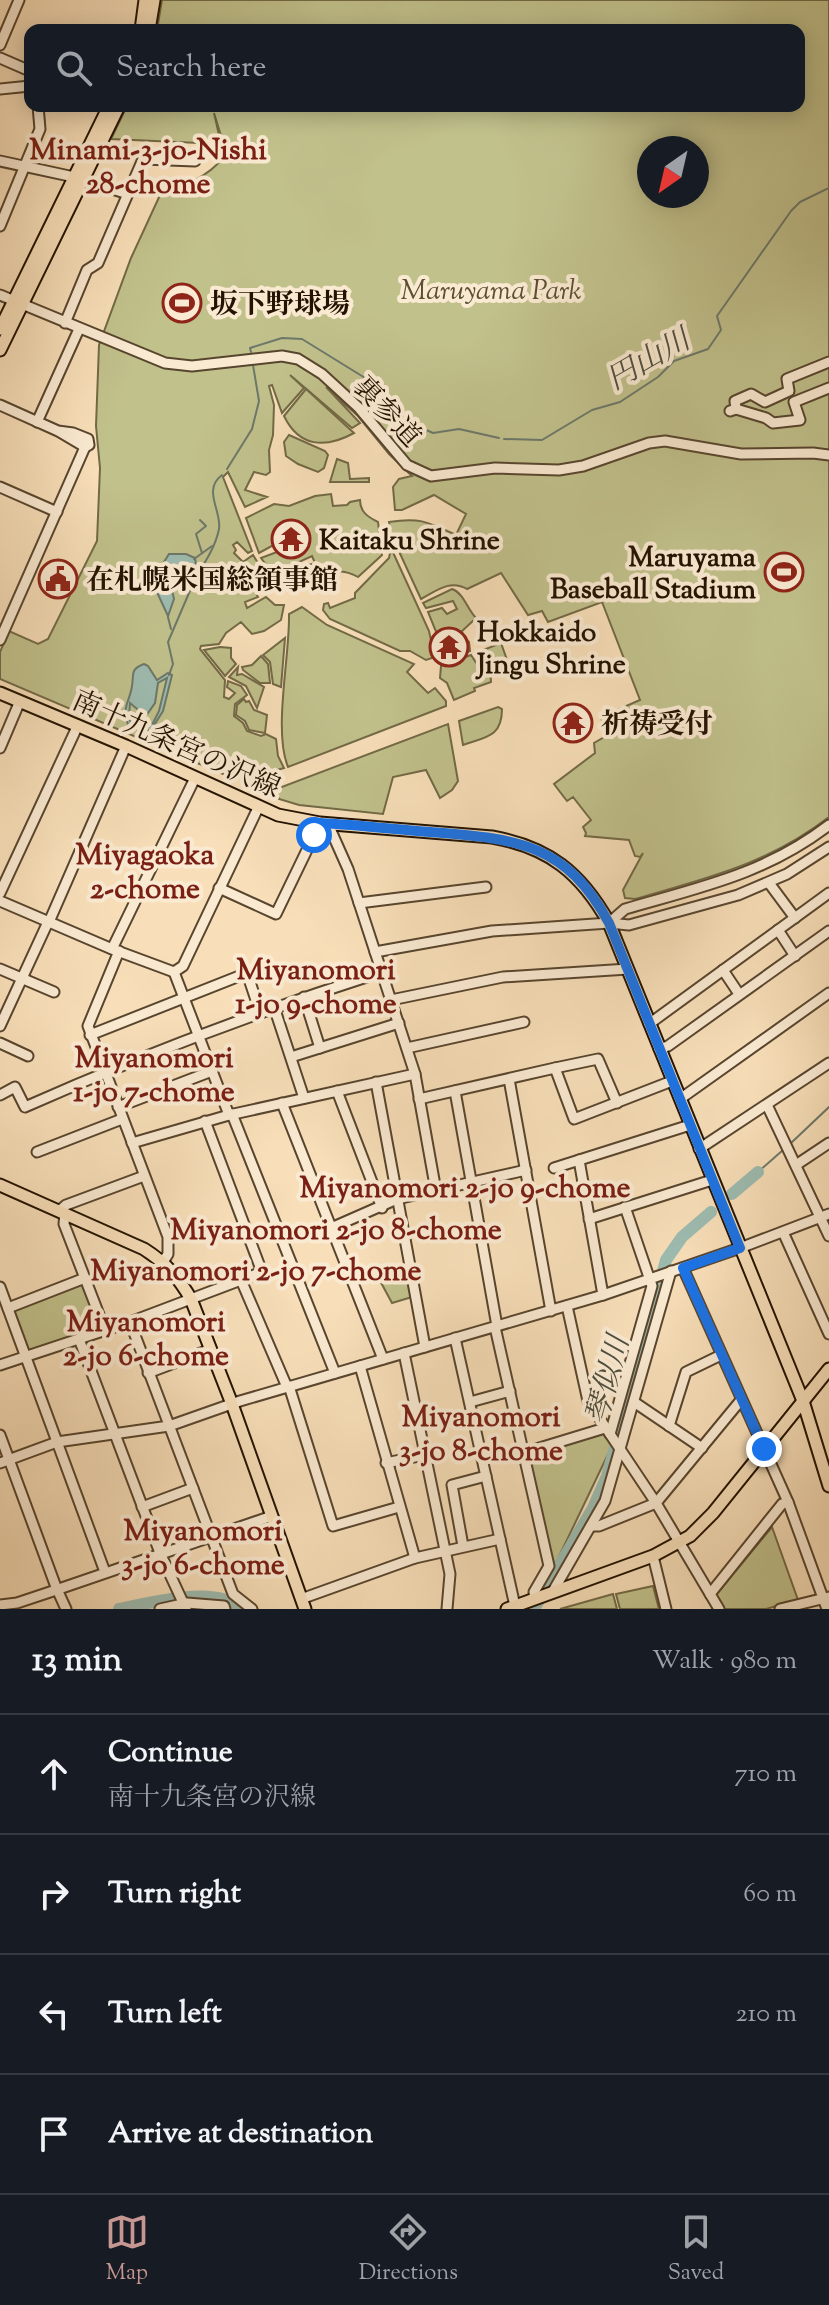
<!DOCTYPE html>
<html lang="en">
<head>
<meta charset="utf-8">
<style>
  body { margin:0; font-family:"Sorts Mill Goudy","Noto Serif JP",serif; background:#242831; color:#f1f3f6 }
  .compass { position:absolute; left:637px; top:136px; width:72px; height:72px; border-radius:50%; background:#171b24; box-shadow:0 4px 20px #0003; rotate:214deg }
  .stop { position:absolute; width:24px; height:24px; margin:-18px; border:6px solid #1a73e8; border-radius:50%; background:#fff }
  .stop.end { background:#1a73e8; border-color:#fff; box-shadow:0 2px 8px #0008 }
  .list { margin:0; padding:0; list-style:none }
  h2 { display:flex; justify-content:space-between; align-items:center; height:104px; margin:0; padding:0 32px; font-size:34px }
  h2 small { font-size:26px; font-weight:400; color:#9ea1a6 }
  .list li { display:grid; grid-template-columns:52px 1fr auto; gap:24px; align-items:center; box-sizing:border-box; height:120px; padding:0 32px; border-top:2px solid #363941 }
  .list b { display:block; font-size:30px; white-space:nowrap }
  .list p { margin:0; font-size:26px; white-space:nowrap; color:#9ea1a6 }
  .list em { font-size:26px; font-style:normal; color:#9ea1a6 }
  .icon { flex:none; width:44px; height:44px; fill:none; stroke:currentColor; stroke-width:2; stroke-linecap:round; stroke-linejoin:round }
  .map { position:relative; flex:none; width:829px; height:1609px; overflow:hidden }
  .search { position:absolute; background:#171b24; box-shadow:0 4px 20px #0003; left:24px; right:24px; top:24px; height:88px; display:flex; align-items:center; gap:20px; box-sizing:border-box; padding:0 28px; border-radius:16px; color:#9ea1a6; font-size:30px }
  .sheet { height:584px; background:#171b24 }
  nav { display:flex; justify-content:space-around; align-items:center; box-sizing:border-box; height:112px; border-top:2px solid #363941; background:#171b24; font-size:22px; color:#9ea1a6 }
  nav a { display:grid; justify-items:center; gap:4px }
  nav .on { color:#c59692 }
  .map>svg:first-child { display:block }
  .green { fill:#c1c18c; stroke:#726a46; stroke-width:2; fill-rule:evenodd }
  .water { fill:#9dbcb1; stroke:#6c786a; stroke-width:2; fill-rule:evenodd }
  .lines { fill:none; stroke-linecap:round; stroke-linejoin:round }
  .stream { stroke:#6c786a; stroke-width:2 }
  .river { stroke:#9dbcb1; stroke-width:12 }
  .minor-casing { stroke:#58452e; stroke-width:13 }
  .major-casing { stroke:#231200; stroke-width:15 }
  .minor { stroke:#faead2; stroke-width:9 }
  .major { stroke:#f8dfb9; stroke-width:11 }
  .route { stroke:#1a73e8; stroke-width:10 }
  .labels { text-anchor:middle; stroke-width:8; stroke-linejoin:round; paint-order:stroke }
  .park-label { font-size:28px; font-style:italic; fill:#5a4f31; stroke:#faead2 }
  .poi-label { font-size:28px; font-weight:bold; fill:#231200; stroke:#faead2; text-anchor:start }
  .street-label { font-size:28px; fill:#231200; stroke:#faead2 }
  .neighbourhood-label { font-size:30px; font-weight:bold; fill:#7a1f14; stroke:#faead2 }
  .water-label { font-size:30px; font-style:italic; fill:#4e4e3e; stroke:#faead2 }
</style>
</head>
<body>
<div class="map">
<svg width="829" height="1609" viewBox="0 0 829 1609">
  <rect width="100%" height="100%" fill="#f8dfb9"/>
  <filter id="stains"><feTurbulence type="fractalNoise" baseFrequency=".0025" numOctaves="4"/><feColorMatrix values="0 0 0 0 .2 0 0 0 0 .09 0 0 0 0 .02 0 0 0 .5 -.17"/></filter>
  <radialGradient id="worn" r=".72"><stop offset=".6" stop-color="#630" stop-opacity="0"/><stop offset="1" stop-color="#630" stop-opacity=".3"/></radialGradient>
  <g class="green">
    <path d="M162,0h667v817c-61,47 -122,61 -194,82l-10,-1 -2,-8 20,-37 -3,4 -5,-1 -6,-16 -44,-4 1,-3 -3,-6 8,-7 -18,-23 -6,4 -13,-17 41,-31 -1,-10 12,-7 -5,-19 39,-17 -38,-98 -54,20 -6,-11 -14,4 -27,-42 -34,16c-17,-10 -31,2 -46,10l-31,-67 -1,-10c31,-5 39,0 67,13l10,-21 -32,-19 -32,15h-7l-2,-23 6,-8 13,-3 -23,-22 -31,-38 -32,-29 34,36 -8,5 -62,-53 14,13 -22,25 -10,-28 -3,1 5,19 -1,30 -4,15 1,22 -4,3 -12,-3 -9,18 22,7 -22,10 -17,-35 -5,5 29,74 -4,2 -11,-11 -4,3 3,5 -2,3 9,9 10,-7 15,24 -3,6 -10,6 3,6 -13,5 2,6 19,-11 9,8h9l-3,15 -17,11 -12,3 -11,-12 -15,11 -7,11 -18,2 -1,3 25,31 -1,17 5,2 6,-6 -8,-6 1,-6 13,5 6,9 -12,9 -1,12 9,7 4,8 14,5 5,-2 10,5 2,17 6,12 -25,7 -29,2 -230,-98v-27l9,-21 29,13 10,-5 49,-98 3,-73 -4,-42 3,-81 32,-87 29,-63c23,-10 54,-19 66,-43l-12,-39 7,31 -110,-5 16,-33h672v-76h-642zM649,148h48v48h-48z"/>
    <path d="M306,389l48,44c-29,16 -55,14 -70,-17z"/>
    <path d="M289,435l36,16 3,4 -4,13 -6,4 -20,-8 -12,-8 -2,-14z"/>
    <path d="M337,459l11,4 2,16 19,-1v4h-39z"/>
    <path d="M331,494l2,12 14,-1 3,-3 10,-2c0,12 8,17 18,22l4,33 -24,22c-26,-15 -43,4 -67,13l-2,-2 8,-7 -1,-2 -9,8 -8,-5 14,-12 22,-7 -3,-7 -22,10 -13,13 -16,-21 40,-15 -5,-13 -16,7 1,4 -22,12 -13,-35 28,-14 15,2 26,-10z"/>
    <path d="M391,548l38,83 5,23 -2,4 -6,2 -16,-9h-10l-70,-32 -7,-9 1,-6 4,-1 2,5 25,-10v-5l34,-35z"/>
    <path d="M452,589c12,4 15,20 24,29l-16,15 9,9 1,9 -31,10 -2,-27 -9,-22 14,-4 5,6 10,-5 -4,-8 -27,7 -3,-5z"/>
    <path d="M302,607l25,18 87,39 -7,8 21,21 7,-5 11,13v5l-158,61c-15,-37 2,-110 1,-153z"/>
    <path d="M285,638l-4,49 -8,-3 -3,-22 -7,-7z"/>
    <path d="M501,643l10,28 -10,4 -3,-11 -10,-3 -5,-11z"/>
    <path d="M220,647l11,1v10l5,6 -11,12 -21,-26z"/>
    <path d="M471,655l6,9c10,1 14,8 14,18l-17,6 1,3 -21,9 -7,-17 -7,-5 1,-12z"/>
    <path d="M261,656l7,8 2,19h-10l-17,-13 -1,-3 10,-2z"/>
    <path d="M238,667l-1,8 5,-1 22,13 -7,21 -11,-22 -17,-9z"/>
    <path d="M244,699l2,3 3,-1 5,9 13,5 -2,18 -16,-3 -4,-9 -9,-6 1,-10z"/>
    <path d="M498,707l4,2c0,28 -16,28 -39,36l-4,-24z"/>
    <path d="M448,724l10,57 -6,9 -12,8 -14,-28 -33,7 -10,37 -84,-9 -20,-6 -3,-7 3,-4z"/>
    <path d="M407,1266l5,31 -20,6 -14,-26z"/>
    <path d="M83,1284l17,44 -71,24 -15,-42z"/>
    <path d="M603,1434l9,12 -58,121 -25,-111z"/>
    <path d="M772,1527l26,73 -32,9h-42l-8,-14z"/>
    <path d="M653,1586l6,23h-39l-4,-15z"/>
    <path d="M613,1594l4,15h-57z"/>
  </g>
  <g class="water">
    <path d="M169,554h17l9,4 1,7 -24,25 2,9 -6,17 -12,-26 10,-18 -2,-10z"/>
    <path d="M144,664l4,2 9,14 11,-7 4,2 -9,36 -12,19 -13,1 -9,-5c-9,-16 1,-25 3,-40 2,-12 -2,-17 12,-22zM167,678l-8,33 -6,12 -12,5 -10,-5 -2,-6 1,-14 13,11 5,-1 7,-10 3,-20z"/>
  </g>
  <g class="lines">
    <g class="stream">
      <path d="M251,352l-1,-4 32,-10 20,1 68,42"/>
      <path d="M381,389l14,11"/>
      <path d="M396,408l4,10 33,15 26,-4 40,9"/>
      <path d="M504,439l38,1 50,-30 28,-8 38,-25 16,-16 34,-12 13,-19 -4,-14 74,-105 9,-9 29,-14"/>
      <path d="M227,469l25,-40 7,-28 -6,-36"/>
      <path d="M200,520l6,6 -10,8 6,19"/>
      <path d="M194,559l18,-13"/>
      <path d="M197,575c9,-14 19,-30 22,-46 3,-18 -17,-39 3,-54"/>
      <path d="M168,617l3,12"/>
      <path d="M169,675l4,-11 -5,-22 27,-63"/>
      <path d="M790,1144l39,-37"/>
      <path d="M758,1172l25,-22"/>
    </g>
    <g class="river">
      <path d="M732,1194l26,-22"/>
      <path d="M119,1609c31,-6 98,-25 123,0"/>
      <path d="M534,1609l59,-101 14,-32 59,-216 16,-23 29,-25"/>
    </g>
    <defs>
      <g id="minor">
        <path d="M0,45l19,-45"/>
        <path d="M0,58l30,13"/>
        <path d="M0,89l30,-3"/>
        <path d="M0,161l74,16 54,17"/>
        <path d="M0,226l40,-97 -2,-23"/>
        <path d="M0,295l165,68 27,3 90,-10 16,3 24,15 37,34 48,57 24,11 64,-8 64,2 24,-4 66,-23 16,-2 76,13 72,-1 16,2"/>
        <path d="M65,323l22,-53 11,-7 45,-104 52,2"/>
        <path d="M0,405l58,26 27,16 4,-2 -1,-6 -15,-6 -15,-2"/>
        <path d="M736,409l30,9 7,5 27,-3 -6,-18 35,-14"/>
        <path d="M730,411l6,-2 -1,-8 16,-7 14,8 24,-11 -2,-12 42,-17"/>
        <path d="M37,422l42,-93"/>
        <path d="M0,487l57,25"/>
        <path d="M0,640l85,-193"/>
        <path d="M0,748l20,-47"/>
        <path d="M328,824l20,45 67,205 21,117"/>
        <path d="M769,883l26,35"/>
        <path d="M219,888l57,26 44,-91"/>
        <path d="M0,893l78,-168"/>
        <path d="M0,901l112,48 62,23 9,-6 75,-158"/>
        <path d="M359,903l127,-16"/>
        <path d="M49,922l77,-176"/>
        <path d="M609,923l16,-14c76,-22 140,-35 204,-84"/>
        <path d="M778,930l17,26"/>
        <path d="M112,949l83,-171"/>
        <path d="M119,951l-31,75 80,211v17l-5,8"/>
        <path d="M375,952l117,-21 117,-8 20,2 109,-30 49,-21 42,-27"/>
        <path d="M0,969l54,23"/>
        <path d="M723,970l16,24"/>
        <path d="M174,972l55,143"/>
        <path d="M304,997l16,51"/>
        <path d="M391,1000l112,-23 125,-8"/>
        <path d="M274,1007l30,91"/>
        <path d="M649,1024l180,-131"/>
        <path d="M0,1026l48,-104"/>
        <path d="M90,1035l157,-62 13,39"/>
        <path d="M0,1043l28,13"/>
        <path d="M407,1048l117,-26"/>
        <path d="M659,1049l9,-3 161,-115"/>
        <path d="M291,1057l108,-34"/>
        <path d="M555,1068l43,-9 19,44"/>
        <path d="M509,1079l42,232"/>
        <path d="M376,1082l49,265"/>
        <path d="M337,1091l45,117"/>
        <path d="M455,1091l42,235"/>
        <path d="M0,1095l15,-8 10,20c117,-52 235,-96 357,-135"/>
        <path d="M419,1099l136,-31 19,51 98,-38"/>
        <path d="M680,1099l149,-106"/>
        <path d="M282,1103l101,256"/>
        <path d="M767,1105l62,131"/>
        <path d="M118,1107l94,-36"/>
        <path d="M232,1114l103,259"/>
        <path d="M205,1121l57,151 -21,8 46,107"/>
        <path d="M132,1143l97,-28 186,-41"/>
        <path d="M699,1149l130,-86"/>
        <path d="M37,1152l85,-33"/>
        <path d="M579,1160l24,135"/>
        <path d="M796,1165l33,-22"/>
        <path d="M554,1168l136,-43"/>
        <path d="M59,1211l7,-6 78,-29"/>
        <path d="M65,1213l-1,11 41,106"/>
        <path d="M589,1219l123,-39"/>
        <path d="M331,1228l66,-29 129,-29"/>
        <path d="M783,1232l46,102"/>
        <path d="M683,1268l105,234 39,107"/>
        <path d="M0,1287l105,285"/>
        <path d="M567,1306l21,95 68,102 63,106"/>
        <path d="M8,1308l77,-30"/>
        <path d="M130,1322l103,272 19,15"/>
        <path d="M495,1327l54,239 -15,26 1,7"/>
        <path d="M455,1338l60,268"/>
        <path d="M79,1339l81,214 26,56"/>
        <path d="M404,1353l46,221 -3,35"/>
        <path d="M0,1365l130,-43 111,-42"/>
        <path d="M360,1366l55,192"/>
        <path d="M148,1373l63,-24"/>
        <path d="M289,1386l44,140 66,-19"/>
        <path d="M470,1402l40,-11"/>
        <path d="M634,1402l68,46"/>
        <path d="M669,1426l17,-54 35,-17"/>
        <path d="M610,1434l42,-148 -27,-79"/>
        <path d="M0,1435l56,152 10,22"/>
        <path d="M523,1453l82,-25"/>
        <path d="M0,1463l57,-21 112,-16 71,-25 363,-106 137,-47 89,-34"/>
        <path d="M386,1463l38,-8"/>
        <path d="M142,1507l51,-19"/>
        <path d="M591,1526h8l57,-23 85,-103"/>
        <path d="M463,1546l-11,-61 34,-9"/>
        <path d="M653,1556l13,53"/>
        <path d="M552,1593l53,-92 66,-230"/>
        <path d="M710,1594l72,-90 6,-2"/>
        <path d="M301,1599l114,-41 85,-19"/>
        <path d="M0,1605l17,-2 36,-12 219,-75"/>
        <path d="M160,1609l27,-6 37,3 1,3"/>
        <path d="M780,1609l49,-12"/>
      </g>
      <g id="major">
        <path d="M141,30l4,-30"/>
        <path d="M149,30l5,-30"/>
        <path d="M0,329l109,-223"/>
        <path d="M0,350l119,-244"/>
        <path d="M0,693l126,53 152,69 42,8 172,14c57,10 89,36 117,86l194,478 26,85"/>
        <path d="M0,1185l144,64c22,14 34,28 47,50l41,105 73,205"/>
        <path d="M507,1609l146,-53 37,-20 23,-23 116,-144"/>
      </g>
    </defs>
    <use href="#minor" class="minor-casing"/>
    <use href="#major" class="major-casing"/>
    <use href="#minor" class="minor"/>
    <use href="#major" class="major"/>
  </g>
  <g class="lines">
    <path class="route" d="M314,835l6,-12c37,2 73,6 110,9 84,7 135,9 179,91l131,325 -57,20 81,181"/>
  </g>
  <defs>
    <symbol id="stadium-ring" viewBox="-11 -11 22 22"><circle r="9.5" fill="#faead2" stroke="#8f2418" stroke-width="1.5"/><path d="M0-5a6.5 5 0 1 0 0 10a6.5 5 0 1 0 0-10ZM-3.5-1.8h7v3.6h-7Z" fill="#8f2418"/></symbol>
    <symbol id="temple-ring" viewBox="-11 -11 22 22"><circle r="9.5" fill="#faead2" stroke="#8f2418" stroke-width="1.5"/><path d="M0-6L5-2H3V0L6.5 2.5H4V6H1.5V3h-3V6H-4V2.5H-6.5L-3 0V-2H-5Z" fill="#8f2418"/></symbol>
    <symbol id="civic-ring" viewBox="-11 -11 22 22"><circle r="9.5" fill="#faead2" stroke="#8f2418" stroke-width="1.5"/><path d="M-.6-6.5H3V-4.5H.6V-3L4-1V1h2V6H-6V1h2V-1L-.6-3ZM-1.2 2.5V6h2.4V2.5Z" fill="#8f2418"/></symbol>
  </defs>
  <g fill-rule="evenodd">
    <use href="#stadium-ring" x="160" y="281" width="44" height="44"/>
    <use href="#temple-ring" x="269" y="517" width="44" height="44"/>
    <use href="#stadium-ring" x="762" y="550" width="44" height="44"/>
    <use href="#civic-ring" x="36" y="557" width="44" height="44"/>
    <use href="#temple-ring" x="427" y="625" width="44" height="44"/>
    <use href="#temple-ring" x="551" y="701" width="44" height="44"/>
  </g>
  <g class="labels">
    <g class="park-label">
      <text x="491" y="299">Maruyama Park</text>
    </g>
    <g class="poi-label">
      <text x="210" y="313">坂下野球場</text>
      <text x="319" y="549">Kaitaku Shrine</text>
      <text x="756" y="566" text-anchor="end">Maruyama<tspan x="756" dy="32">Baseball Stadium</tspan></text>
      <text x="86" y="589">在札幌米国総領事館</text>
      <text x="477" y="641">Hokkaido<tspan x="477" dy="32">Jingu Shrine</tspan></text>
      <text x="601" y="733">祈祷受付</text>
    </g>
    <g class="street-label">
      <text transform="translate(388 411) rotate(47)" y="10">裏参道</text>
      <text transform="translate(177 743) rotate(24)" y="10">南十九条宮の沢線</text>
    </g>
    <g class="neighbourhood-label">
      <text x="148" y="159">Minami-3-jo-Nishi<tspan x="148" dy="34">28-chome</tspan></text>
      <text x="145" y="864">Miyagaoka<tspan x="145" dy="34">2-chome</tspan></text>
      <text x="316" y="979">Miyanomori<tspan x="316" dy="34">1-jo 9-chome</tspan></text>
      <text x="154" y="1067">Miyanomori<tspan x="154" dy="34">1-jo 7-chome</tspan></text>
      <text x="465" y="1197">Miyanomori 2-jo 9-chome</text>
      <text x="336" y="1239">Miyanomori 2-jo 8-chome</text>
      <text x="256" y="1280">Miyanomori 2-jo 7-chome</text>
      <text x="146" y="1331">Miyanomori<tspan x="146" dy="34">2-jo 6-chome</tspan></text>
      <text x="481" y="1426">Miyanomori<tspan x="481" dy="34">3-jo 8-chome</tspan></text>
      <text x="203" y="1540">Miyanomori<tspan x="203" dy="34">3-jo 6-chome</tspan></text>
    </g>
    <g class="water-label">
      <text transform="translate(648 359) rotate(-30)" y="10">円山川</text>
      <text transform="translate(607 1380) rotate(-75)" y="10">琴似川</text>
    </g>
  </g>
  <rect width="100%" height="100%" filter="url(#stains)"/>
  <rect width="100%" height="100%" fill="url(#worn)"/>
</svg>
<svg class="compass" viewBox="-18 -18 36 36"><path d="M0-13l5 13h-10z" fill="#e53935"/><path d="M0 13l5-13h-10z" fill="#9ea1a6"/></svg>
<div class="stop" style="left:314px;top:835px"></div>
<div class="stop end" style="left:764px;top:1449px"></div>
<div class="search"><svg class="icon" aria-label="search" viewBox="0 0 24 24"><circle cx="10" cy="10" r="6"/><path d="M15 15l6 6"/></svg>Search here</div>
</div>
<section class="sheet">
<h2>13 min<small>Walk · 980 m</small></h2>
<ul class="list">
<li><svg class="icon" aria-label="ahead" viewBox="0 0 24 24"><path d="M12 20V5M6 11l6-6 6 6"/></svg><div><b>Continue</b><p>南十九条宮の沢線</p></div><em>710 m</em></li>
<li><svg class="icon" aria-label="right" viewBox="0 0 24 24"><path d="M7 20v-9h11M14 6l5 5-5 5"/></svg><div><b>Turn right</b></div><em>60 m</em></li>
<li><svg class="icon" aria-label="left" viewBox="0 0 24 24"><path d="M17 20v-9H6M10 6l-5 5 5 5"/></svg><div><b>Turn left</b></div><em>210 m</em></li>
<li><svg class="icon" aria-label="arrive" viewBox="0 0 24 24"><path d="M6 21V4h12l-3 4 3 4H6"/></svg><div><b>Arrive at destination</b></div></li>
</ul>
</section>
<nav>
<a class="on"><svg class="icon" aria-label="map" viewBox="0 0 24 24"><path d="M3 6l6-2 6 2 6-2v14l-6 2-6-2-6 2zM9 4v14M15 6v14"/></svg>Map</a>
<a><svg class="icon" aria-label="directions" viewBox="0 0 24 24"><path d="M12 3l9 9-9 9-9-9zM9 14v-3h6M13 9l2 2-2 2"/></svg>Directions</a>
<a><svg class="icon" aria-label="saved" viewBox="0 0 24 24"><path d="M7 4h10v16l-5-4-5 4z"/></svg>Saved</a>
</nav>
</body>
</html>
